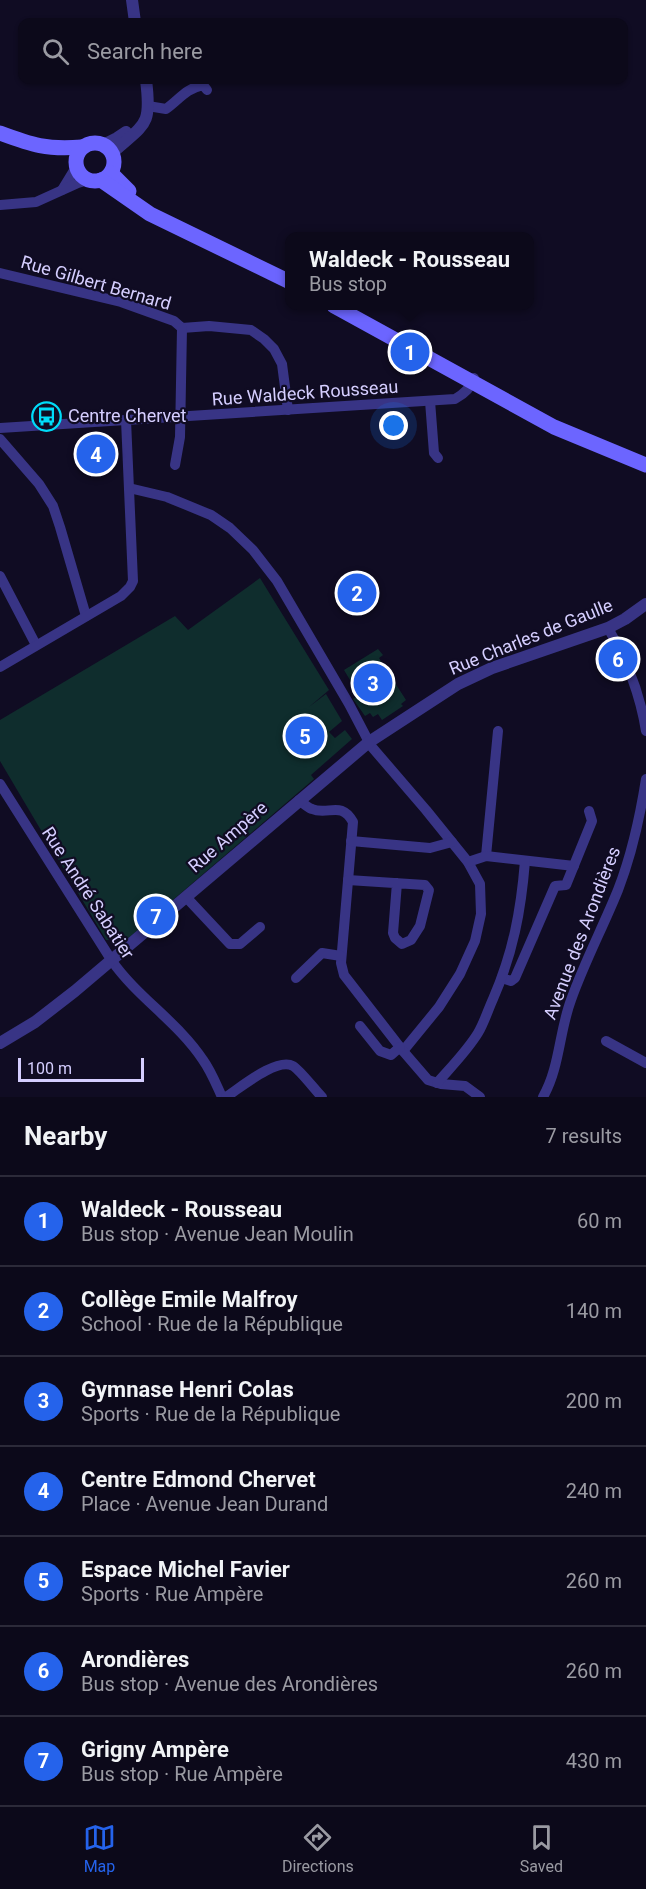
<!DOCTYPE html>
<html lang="en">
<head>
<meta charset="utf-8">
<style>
  body { margin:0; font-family:Roboto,sans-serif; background:#151223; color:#f1f3f6 }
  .scale { position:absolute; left:18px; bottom:15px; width:126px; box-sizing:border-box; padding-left:6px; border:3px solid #d5ceff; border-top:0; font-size:16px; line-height:21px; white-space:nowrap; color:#d5ceff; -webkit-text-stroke:4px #100c23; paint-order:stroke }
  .you { position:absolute; left:394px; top:426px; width:21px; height:21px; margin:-15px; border:4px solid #fff; border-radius:50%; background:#1a73e8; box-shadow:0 0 0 9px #1a73e833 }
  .badge { display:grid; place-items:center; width:39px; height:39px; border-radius:50%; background:#2563eb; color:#fff; font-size:20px; font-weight:700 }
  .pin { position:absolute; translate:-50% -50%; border:3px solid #fff; box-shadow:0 2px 6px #0006 }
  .popup { position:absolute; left:285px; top:232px; width:249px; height:78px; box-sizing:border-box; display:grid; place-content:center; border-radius:12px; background:#0c091a; filter:drop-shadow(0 2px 4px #0005); font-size:20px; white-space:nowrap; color:#9a9aa2 }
  .popup b { font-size:22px; color:#f1f3f6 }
  .popup::after { content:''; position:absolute; left:50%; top:100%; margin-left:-12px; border:12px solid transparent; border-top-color:#0c091a }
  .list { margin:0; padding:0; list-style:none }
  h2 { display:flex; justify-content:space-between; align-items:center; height:78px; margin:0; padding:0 24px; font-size:26px }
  h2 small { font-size:20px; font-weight:400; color:#9a9aa2 }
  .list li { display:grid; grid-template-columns:39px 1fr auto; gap:18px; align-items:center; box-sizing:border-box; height:90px; padding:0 24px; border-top:2px solid #2c2a39 }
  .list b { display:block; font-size:22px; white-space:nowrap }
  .list p { margin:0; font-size:20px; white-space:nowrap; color:#9a9aa2 }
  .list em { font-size:20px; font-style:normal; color:#9a9aa2 }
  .icon { flex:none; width:33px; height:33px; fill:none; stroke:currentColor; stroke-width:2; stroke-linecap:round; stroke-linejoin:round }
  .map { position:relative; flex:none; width:646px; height:1097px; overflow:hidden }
  .search { position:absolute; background:#0c091a; box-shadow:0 2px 4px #0004; left:18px; right:18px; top:18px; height:66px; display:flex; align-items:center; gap:15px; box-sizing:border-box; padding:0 21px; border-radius:12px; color:#9a9aa2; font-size:22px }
  .sheet { height:708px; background:#0c091a }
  nav { display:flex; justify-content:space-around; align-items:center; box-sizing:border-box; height:84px; border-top:2px solid #2c2a39; background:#0c091a; font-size:16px; color:#9a9aa2 }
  nav a { display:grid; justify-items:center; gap:3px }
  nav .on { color:#2563eb }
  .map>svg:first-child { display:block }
  .green { fill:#0f2d2d }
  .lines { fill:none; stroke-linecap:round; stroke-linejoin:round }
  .minor { stroke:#383485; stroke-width:10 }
  .tertiary { stroke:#383485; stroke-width:12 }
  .secondary { stroke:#6c65ff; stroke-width:15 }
  .labels { text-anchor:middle; stroke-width:4.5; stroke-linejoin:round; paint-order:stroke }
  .street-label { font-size:18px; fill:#d5ceff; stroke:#100c23 }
  .poi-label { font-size:18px; fill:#d5ceff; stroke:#100c23; text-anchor:start }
</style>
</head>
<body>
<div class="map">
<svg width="646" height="1097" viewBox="0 0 646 1097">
  <rect width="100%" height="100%" fill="#100c23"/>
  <g class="green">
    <path d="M260,578l69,112 -20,17 17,-13 16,27 -13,11 6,6 10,-8 7,9 -41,36 3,4 -189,162 -19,-1 -106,-179v-41l175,-104 13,14z"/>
    <path d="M378,649l5,6 -4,3 27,42 -5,4 2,2 -21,14 -4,-6 -5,3 -3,-4 -5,3 -12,-17 6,-4 -15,-25z"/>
  </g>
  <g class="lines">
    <g class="minor">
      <path d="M148,106l18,3c14,-10 19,-20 37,-24l4,5"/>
      <path d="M62,190l14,-23"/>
      <path d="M0,205l36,-3 42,-19 10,-3"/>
      <path d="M0,273l121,29 53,19 8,7 27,-2 42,4 13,9 10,10 8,15 6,46"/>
      <path d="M430,401l4,52 4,5"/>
      <path d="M0,428l455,-29c9,-5 16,-11 19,-21"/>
      <path d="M0,439l39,45 14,22 7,21 26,89"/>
      <path d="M175,465l5,-28 2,-109"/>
      <path d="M129,488l38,9 44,18 19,13 23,22 24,31 72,123 22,42 55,64 42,52 12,22 1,30 -6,27 -15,33 -21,33 -36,44"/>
      <path d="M0,576l36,69"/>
      <path d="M608,628c19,32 32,66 38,103"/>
      <path d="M0,667l121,-71 9,-9 3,-6 -7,-161"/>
      <path d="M0,784l112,177c26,37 66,61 91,99 8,11 13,24 19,37"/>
      <path d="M299,800c4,3 8,7 13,9 16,7 29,-9 41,13l-12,141 3,12 59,76 25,29 13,4 24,2 15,11"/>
      <path d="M351,841l79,7 22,-6"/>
      <path d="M486,856l12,-125"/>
      <path d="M468,862l18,-6 88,10"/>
      <path d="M348,880l77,5 4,5 -9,36 -9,14 -9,4 -7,-6 -2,-5 4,-50"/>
      <path d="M186,897l44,47h10l20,-17"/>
      <path d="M296,978l26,-25 19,3"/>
      <path d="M502,978l9,3 4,-3 40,-92 11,-1 26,-64 -3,-10"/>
      <path d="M360,1026l20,25 11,4 9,-8"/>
      <path d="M606,1041l40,22"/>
      <path d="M437,1083c14,-16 30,-32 41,-50 6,-10 10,-23 15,-34 20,-46 28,-88 32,-138"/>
      <path d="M226,1097c14,-9 51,-40 67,-31 7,4 22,24 29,31"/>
      <path d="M543,1097c17,-30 16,-65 28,-97 13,-37 32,-73 47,-110 14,-36 22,-73 28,-111"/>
    </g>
    <g class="tertiary">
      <path d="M132,0l3,22"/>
      <path d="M103,145l14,-7 9,-6"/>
      <path d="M112,153c33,-30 40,-26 34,-73"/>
      <path d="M0,1043l35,-21 40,-31 294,-249 89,-58 34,-16 116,-40 17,-9 21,-15"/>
    </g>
    <g class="secondary">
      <path d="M0,133c32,12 47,17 82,14"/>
      <circle cx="95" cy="162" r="19"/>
      <path d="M111,173l18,18"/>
      <path d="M101,180l49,34 140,68"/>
      <path d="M334,306l220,121 92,38"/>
    </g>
  </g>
  <defs>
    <symbol id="bus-ring" viewBox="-11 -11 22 22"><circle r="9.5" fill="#100c23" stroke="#00dcf9" stroke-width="1.5"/><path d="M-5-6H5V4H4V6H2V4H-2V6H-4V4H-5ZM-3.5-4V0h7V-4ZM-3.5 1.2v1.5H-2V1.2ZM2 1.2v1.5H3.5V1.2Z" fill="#00dcf9"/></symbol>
  </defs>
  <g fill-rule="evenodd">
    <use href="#bus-ring" x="30" y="400" width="33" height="33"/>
  </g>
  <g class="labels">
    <g class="street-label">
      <text transform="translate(96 283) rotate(16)" y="6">Rue Gilbert Bernard</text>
      <text transform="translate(305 393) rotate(-4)" y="6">Rue Waldeck Rousseau</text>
      <text transform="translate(531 637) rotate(-22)" y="6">Rue Charles de Gaulle</text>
      <text transform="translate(228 837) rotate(-41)" y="6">Rue Ampère</text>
      <text transform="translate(88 893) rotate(57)" y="6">Rue André Sabatier</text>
      <text transform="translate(582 933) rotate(-69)" y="6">Avenue des Arondières</text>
    </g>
    <g class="poi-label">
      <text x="68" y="422">Centre Chervet</text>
    </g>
  </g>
</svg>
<div class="scale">100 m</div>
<div class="you"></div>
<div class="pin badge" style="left:410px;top:352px">1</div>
<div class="popup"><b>Waldeck - Rousseau</b>Bus stop</div>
<div class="pin badge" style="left:357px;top:593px">2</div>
<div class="pin badge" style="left:373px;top:683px">3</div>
<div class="pin badge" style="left:96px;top:454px">4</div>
<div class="pin badge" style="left:305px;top:736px">5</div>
<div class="pin badge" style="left:618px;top:659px">6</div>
<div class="pin badge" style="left:156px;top:916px">7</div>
<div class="search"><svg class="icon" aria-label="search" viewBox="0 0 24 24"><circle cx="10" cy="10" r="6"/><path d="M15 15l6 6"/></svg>Search here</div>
</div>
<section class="sheet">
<h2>Nearby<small>7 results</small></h2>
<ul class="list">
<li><span class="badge">1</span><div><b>Waldeck - Rousseau</b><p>Bus stop · Avenue Jean Moulin</p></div><em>60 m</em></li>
<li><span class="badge">2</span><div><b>Collège Emile Malfroy</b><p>School · Rue de la République</p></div><em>140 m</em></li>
<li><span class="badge">3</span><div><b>Gymnase Henri Colas</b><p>Sports · Rue de la République</p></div><em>200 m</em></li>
<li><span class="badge">4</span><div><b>Centre Edmond Chervet</b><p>Place · Avenue Jean Durand</p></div><em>240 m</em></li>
<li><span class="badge">5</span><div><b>Espace Michel Favier</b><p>Sports · Rue Ampère</p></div><em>260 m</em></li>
<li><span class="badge">6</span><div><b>Arondières</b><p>Bus stop · Avenue des Arondières</p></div><em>260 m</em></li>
<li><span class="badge">7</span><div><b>Grigny Ampère</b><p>Bus stop · Rue Ampère</p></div><em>430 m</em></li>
</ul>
</section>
<nav>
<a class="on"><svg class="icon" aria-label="map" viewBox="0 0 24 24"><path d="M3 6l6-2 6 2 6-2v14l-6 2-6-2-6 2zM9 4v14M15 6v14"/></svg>Map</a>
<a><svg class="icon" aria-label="directions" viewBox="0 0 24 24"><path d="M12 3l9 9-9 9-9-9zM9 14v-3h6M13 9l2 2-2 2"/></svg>Directions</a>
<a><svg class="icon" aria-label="saved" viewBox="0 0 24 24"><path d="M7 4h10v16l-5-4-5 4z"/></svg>Saved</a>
</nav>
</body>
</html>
